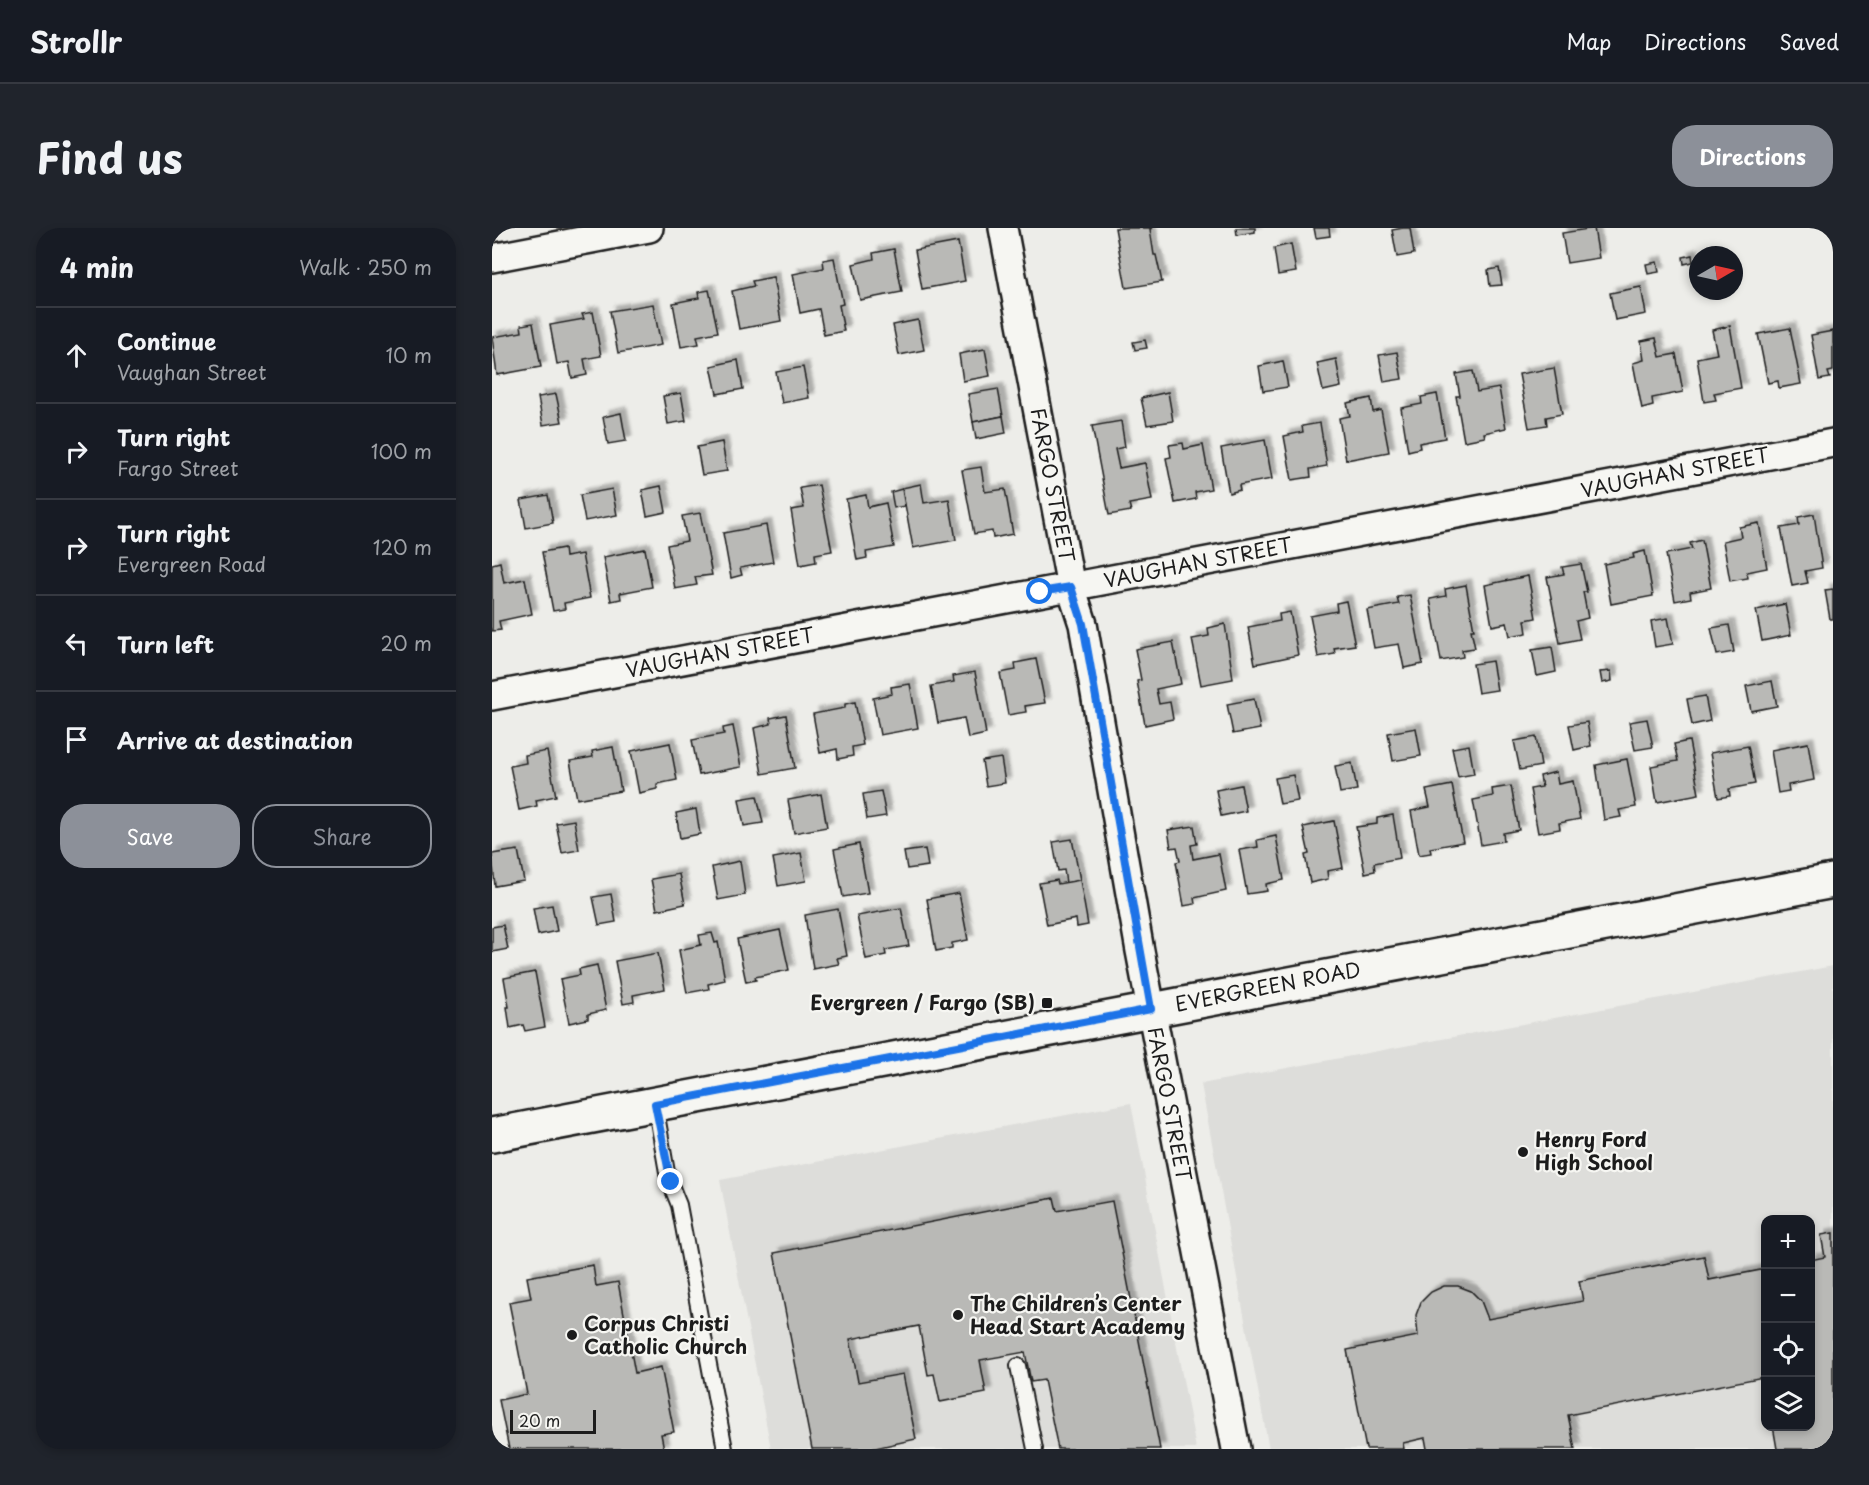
<!DOCTYPE html>
<html lang="en">
<head>
<meta charset="utf-8">
<style>
  body { margin:0; font-family:"Playpen Sans",sans-serif; background:#20242c; color:#f1f3f6 }
  .controls { position:absolute; right:18px; bottom:18px; display:grid; overflow:hidden; border-radius:12px; box-shadow:0 3px 9px #0003 }
  .controls button { width:54px; height:54px; display:grid; place-items:center; padding:0; border:0; border-bottom:2px solid #363941; background:#171b24; color:#f1f3f6; font:30px sans-serif }
  .compass { position:absolute; left:1197px; top:18px; width:54px; height:54px; border-radius:50%; background:#171b24; box-shadow:0 3px 9px #0003; rotate:81deg }
  .scale { position:absolute; left:18px; bottom:15px; width:86px; box-sizing:border-box; padding-left:6px; border:3px solid #1c1c1c; border-top:0; font-size:16px; line-height:21px; white-space:nowrap; color:#1c1c1c; -webkit-text-stroke:4px #f6f6f2; paint-order:stroke }
  .stop { position:absolute; width:18px; height:18px; margin:-14px; border:4px solid #1a73e8; border-radius:50%; background:#fff }
  .stop.end { background:#1a73e8; border-color:#fff; box-shadow:0 2px 6px #0008 }
  .list { margin:0; padding:0; list-style:none }
  h2 { display:flex; justify-content:space-between; align-items:center; height:78px; margin:0; padding:0 24px; font-size:26px }
  h2 small { font-size:20px; font-weight:400; color:#9ea1a6 }
  .list li { display:grid; grid-template-columns:39px 1fr auto; gap:18px; align-items:center; box-sizing:border-box; height:96px; padding:0 24px; border-top:2px solid #363941 }
  .list b { display:block; font-size:22px; white-space:nowrap }
  .list p { margin:0; font-size:20px; white-space:nowrap; color:#9ea1a6 }
  .list em { font-size:20px; font-style:normal; color:#9ea1a6 }
  .actions { display:flex; gap:12px; padding:18px 24px }
  .actions a { flex:1; padding:14px 0; border:2px solid #8c9099; border-radius:24px; text-align:center; font-size:21px; color:#8c9099 }
  .actions .main { background:#8c9099; color:#fff }
  .icon { flex:none; width:33px; height:33px; fill:none; stroke:currentColor; stroke-width:2; stroke-linecap:round; stroke-linejoin:round }
  .map { position:relative; flex:none; width:1341px; height:1221px; overflow:hidden; border-radius:24px }
  header { display:flex; align-items:center; gap:36px; box-sizing:border-box; height:84px; padding:0 30px; background:#171b24; border-bottom:2px solid #363941 }
  header strong { font-size:28px }
  nav { display:flex; gap:33px; margin-inline-start:auto; font-size:21px }
  .intro { display:flex; align-items:center; justify-content:space-between; box-sizing:border-box; height:144px; padding:0 36px }
  h1 { margin:0; font-size:42px }
  .button { padding:15px 27px; border-radius:24px; background:#8c9099; color:#fff; font-size:21px; font-weight:700 }
  main { display:flex; gap:36px; padding:0 36px }
  aside { flex:1; background:#171b24; border-radius:24px; box-shadow:0 3px 9px #0003 }
  .map>svg:first-child { display:block }
  .built { fill:#ddddda; fill-rule:evenodd }
  .building { fill:#b9b9b6; stroke:#1c1c1c; stroke-width:1.5; filter:url(#shadow) }
  .lines { fill:none; stroke-linecap:round; stroke-linejoin:round }
  .lane-casing { stroke:#1c1c1c; stroke-width:18 }
  .street-casing { stroke:#1c1c1c; stroke-width:32 }
  .secondary-casing { stroke:#1c1c1c; stroke-width:38 }
  .lane { stroke:#f6f6f2; stroke-width:14 }
  .street { stroke:#f6f6f2; stroke-width:27 }
  .secondary { stroke:#f6f6f2; stroke-width:33 }
  .route { stroke:#1a73e8; stroke-width:8 }
  .poi-dot { fill:#1c1c1c; stroke:#f6f6f2; stroke-width:2 }
  .labels { text-anchor:middle; stroke-width:4.5; stroke-linejoin:round; paint-order:stroke }
  .street-label { font-size:20px; fill:#1c1c1c; stroke:#f6f6f2 }
  .poi-label { font-size:20px; font-weight:bold; fill:#1c1c1c; stroke:#f6f6f2; text-anchor:start }
</style>
</head>
<body>
<header>
<strong>Strollr</strong>
<nav><a>Map</a><a>Directions</a><a>Saved</a></nav>
</header>
<div class="intro"><h1>Find us</h1><a class="button">Directions</a></div>
<main>
<aside>
<h2>4 min<small>Walk · 250 m</small></h2>
<ul class="list">
<li><svg class="icon" aria-label="ahead" viewBox="0 0 24 24"><path d="M12 20V5M6 11l6-6 6 6"/></svg><div><b>Continue</b><p>Vaughan Street</p></div><em>10 m</em></li>
<li><svg class="icon" aria-label="right" viewBox="0 0 24 24"><path d="M7 20v-9h11M14 6l5 5-5 5"/></svg><div><b>Turn right</b><p>Fargo Street</p></div><em>100 m</em></li>
<li><svg class="icon" aria-label="right" viewBox="0 0 24 24"><path d="M7 20v-9h11M14 6l5 5-5 5"/></svg><div><b>Turn right</b><p>Evergreen Road</p></div><em>120 m</em></li>
<li><svg class="icon" aria-label="left" viewBox="0 0 24 24"><path d="M17 20v-9H6M10 6l-5 5 5 5"/></svg><div><b>Turn left</b></div><em>20 m</em></li>
<li><svg class="icon" aria-label="arrive" viewBox="0 0 24 24"><path d="M6 21V4h12l-3 4 3 4H6"/></svg><div><b>Arrive at destination</b></div></li>
</ul>
<div class="actions"><a class="main">Save</a><a>Share</a></div>
</aside>
<div class="map">
<svg width="1341" height="1221" viewBox="0 0 1341 1221">
  <defs>
    <filter id="shadow"><feDropShadow dx="5.5" dy="-5.5" stdDeviation="1.5" flood-color="#0004"/></filter>
  </defs>
  <rect width="100%" height="100%" fill="#edede9"/>
  <filter id="ink" filterUnits="userSpaceOnUse"><feTurbulence type="fractalNoise" baseFrequency=".0167" numOctaves="2"/><feDisplacementMap in="SourceGraphic" scale="12" xChannelSelector="R" yChannelSelector="G"/><feConvolveMatrix kernelMatrix="1 2 1 2 8 2 1 2 1" color-interpolation-filters="sRGB"/></filter>
  <g filter="url(#ink)">
    <g class="built">
      <path d="M1341,738v483h-564l-68,-365zM1274,992h44v206h-44z"/>
      <path d="M639,875l65,346h-425l-51,-269z"/>
    </g>
    <g class="building">
      <path d="M623,0h37l-2,1 4,26h2l6,27 -36,6z"/>
      <path d="M744,0h19v4l-18,3z"/>
      <path d="M822,0h15l1,8 -14,2z"/>
      <path d="M911,0h7l4,26 -17,3 -5,-27z"/>
      <path d="M1102,0l5,30 -32,5 -5,-30z"/>
      <path d="M466,14l7,39 -43,8 -7,-39z"/>
      <path d="M799,16l5,28 -18,3 -4,-27z"/>
      <path d="M402,21l8,43 -42,8 -7,-36 21,-5 -1,-6z"/>
      <path d="M1200,27l1,7 -9,2 -1,-7z"/>
      <path d="M342,30l9,46 -4,1 5,26 -20,4 -5,-26 -19,4 -7,-39 31,-6 -1,-8z"/>
      <path d="M1165,34l2,10 -11,2 -2,-10z"/>
      <path d="M1007,40l3,17 -12,1 -2,-16z"/>
      <path d="M281,49l8,44 -42,8 -7,-38 22,-5 -2,-5z"/>
      <path d="M1149,59l5,27 -31,6 -5,-27z"/>
      <path d="M217,62l9,42 -21,4 2,8 -18,3 -8,-44 26,-5 -1,-6z"/>
      <path d="M161,76l8,41 -43,8 -8,-42z"/>
      <path d="M101,84l8,44 -17,3 3,16 -15,3 -3,-16 -12,2 -7,-39 34,-6 -2,-5z"/>
      <path d="M426,92l6,30 -25,5 -6,-30z"/>
      <path d="M41,95l8,44 -44,8 -5,-38 30,-5 -1,-7z"/>
      <path d="M1238,98l11,62 -27,5 2,7 -12,2 -7,-44 20,-4 -5,-24z"/>
      <path d="M1298,100l11,56 -22,4 -1,-7 -10,2 -10,-49z"/>
      <path d="M1341,103v40l-5,1 2,6 -11,2 -8,-45z"/>
      <path d="M1164,110l4,19 16,-3 7,38 -31,6 1,8 -11,3 -9,-46 11,-3 -3,-19z"/>
      <path d="M653,112l2,8 -12,2 -2,-8z"/>
      <path d="M493,121l5,27 -27,5 -4,-27z"/>
      <path d="M905,124l5,27 -18,3 -5,-27z"/>
      <path d="M844,131l5,28 -18,4 -6,-28z"/>
      <path d="M246,132l5,29 -26,5 -6,-28z"/>
      <path d="M791,133l5,26 -25,4 -4,-25z"/>
      <path d="M311,139l6,31 -27,5 -6,-31z"/>
      <path d="M1062,140l8,46 -16,3 1,8 -18,3 -10,-54z"/>
      <path d="M981,143l4,21 22,-4 7,40 -22,5 1,4 -21,4 -8,-45h4l-4,-22z"/>
      <path d="M506,161l5,27 -30,6 -5,-28z"/>
      <path d="M676,164l5,29 -26,4 -6,-27z"/>
      <path d="M189,165l5,28 -18,3 -5,-28z"/>
      <path d="M64,166l6,28 -19,3 -5,-28z"/>
      <path d="M945,166l8,44 -26,5 1,5 -12,3 -7,-43 21,-4 -1,-7z"/>
      <path d="M879,170l2,14 8,-2 8,42 -43,8 -7,-42 11,-2 -3,-13z"/>
      <path d="M129,185l5,28 -18,3 -5,-27z"/>
      <path d="M511,188l3,17 -30,6 -3,-17z"/>
      <path d="M629,193l4,26 -10,2 4,19 26,-5 7,37 -23,4 2,7 -22,4 -17,-89z"/>
      <path d="M828,195l7,43 -17,3 1,8 -19,3 -8,-44 19,-4 -1,-6z"/>
      <path d="M773,212l7,39 -33,6 1,5 -11,3 -8,-45z"/>
      <path d="M230,214l5,29 -25,4 -5,-28z"/>
      <path d="M691,215l1,6 19,-4 8,44 -16,3 1,7 -21,4 -9,-45 5,-1 -2,-12z"/>
      <path d="M489,239l4,25 20,-3 8,45 -20,4 -1,-7 -18,3 -12,-64z"/>
      <path d="M429,256l3,19 25,-4 7,41 -43,8 -11,-60z"/>
      <path d="M327,257l13,66 -17,3 1,8 -16,3 -9,-55 13,-2 -4,-20z"/>
      <path d="M169,258l5,26 -19,4 -5,-26z"/>
      <path d="M120,261l5,26 -32,6 -5,-26z"/>
      <path d="M410,261l3,17 -11,2 -3,-16z"/>
      <path d="M56,267l5,28 -27,5 -5,-28z"/>
      <path d="M374,267l2,12 18,-4 8,44 -28,5 1,6 -10,2 -11,-61z"/>
      <path d="M208,285l12,62 -17,2 2,8 -22,4 -8,-44 20,-4 -5,-25z"/>
      <path d="M1322,286l8,54 -17,3 3,12 -16,3 -11,-58 18,-3 -1,-8z"/>
      <path d="M1267,295l8,45 -20,4 1,6 -18,3 -7,-40 18,-4 -2,-10z"/>
      <path d="M274,297l7,37 -33,6 2,7 -11,3 -8,-45z"/>
      <path d="M1210,312l9,48 -21,4 1,6 -16,3 -9,-47 26,-5 -2,-6z"/>
      <path d="M72,320l1,9 17,-3 8,44 -26,5 1,6 -12,2 -11,-59z"/>
      <path d="M153,321l7,38 -32,6 1,6 -10,2 -8,-44z"/>
      <path d="M1153,323l8,45 -42,8 -7,-40 30,-6 -1,-4z"/>
      <path d="M8,334l4,21 21,-4 7,35 -33,7 2,9 -9,1v-67z"/>
      <path d="M1089,336l6,28h-4l5,26 -12,3 4,18 -20,4 -13,-66 17,-3 -2,-7z"/>
      <path d="M1036,348l8,42 -11,2 2,13 -17,3 -3,-13 -15,3 -7,-41z"/>
      <path d="M974,357l8,45h-3l4,18 -13,2 1,7 -22,4 -11,-62 16,-3 -1,-7z"/>
      <path d="M1341,361v30h-3l-5,-29z"/>
      <path d="M918,367l13,69 -19,4 -5,-24 -25,4 -7,-38 32,-6 -2,-7z"/>
      <path d="M854,373l9,44 -21,3 1,6 -17,3 -8,-41 27,-5 -1,-8z"/>
      <path d="M1293,376l6,31 -29,6 -6,-31z"/>
      <path d="M798,384l8,43 -43,9 -7,-37 32,-6 -1,-7z"/>
      <path d="M1176,390l5,26 -18,3 -4,-26z"/>
      <path d="M733,396l8,55 -32,6 -9,-46 17,-3 -1,-8z"/>
      <path d="M1237,397l5,27 -17,3 -6,-27z"/>
      <path d="M681,414l8,42 -25,5 3,15 11,-2 3,17 -28,6 -8,-44 4,-1 -6,-31z"/>
      <path d="M1060,419l4,25 -19,4 -5,-26z"/>
      <path d="M544,431l9,44 -20,3 1,6 -18,3 -8,-42 16,-3 -1,-7z"/>
      <path d="M1000,433l5,29 -19,3 -5,-29z"/>
      <path d="M1119,443l1,10 -10,2 -2,-11z"/>
      <path d="M483,444l11,62 -18,4 -4,-20 -26,5 -7,-37 23,-4 -1,-6z"/>
      <path d="M1280,453l5,25 -26,5 -5,-25z"/>
      <path d="M418,456l8,44 -38,7 -7,-37 19,-4 -1,-7z"/>
      <path d="M1213,468l5,25 -18,4 -5,-26z"/>
      <path d="M762,471l6,30 -27,5 -6,-30z"/>
      <path d="M363,474l8,43 -11,2 1,9 -15,3 -1,-10 -17,4 -7,-39 32,-6v-4z"/>
      <path d="M294,487l9,53 -33,6 -8,-46 17,-4 -1,-6z"/>
      <path d="M1155,491l6,28 -18,3 -6,-28z"/>
      <path d="M1095,494l4,24 -17,4 -5,-25z"/>
      <path d="M241,498l8,41 -42,8 -7,-35 32,-6 -1,-6z"/>
      <path d="M924,500l5,28 -28,5 -5,-28z"/>
      <path d="M1044,509l5,29 -21,4 -6,-29z"/>
      <path d="M1197,513l10,53 -42,8 -6,-36 27,-5 -4,-17z"/>
      <path d="M178,515l7,37 -20,4v5l-18,4 -8,-42z"/>
      <path d="M1316,515l6,37 -26,5 1,6 -11,2 -7,-43z"/>
      <path d="M977,517l5,29 -16,3 -6,-29z"/>
      <path d="M1256,518l7,38 -26,5 1,7 -12,2 -8,-45z"/>
      <path d="M121,519l8,44 -44,8 -7,-38 23,-4 -1,-6z"/>
      <path d="M55,523l9,45 -20,4 1,6 -18,4 -9,-44 16,-3 -1,-8z"/>
      <path d="M509,530l4,25 -19,3 -4,-25z"/>
      <path d="M1135,531l9,48 -17,3 2,7 -17,3 -8,-55z"/>
      <path d="M860,535l5,27 -17,3 -5,-27z"/>
      <path d="M1064,544l2,12 15,-3 7,38 -21,4 1,6 -22,4 -8,-44 12,-2 -2,-11z"/>
      <path d="M801,547l5,26 -18,3 -5,-26z"/>
      <path d="M749,557l5,26 -25,5 -5,-26z"/>
      <path d="M960,557l11,57 -33,6 1,5 -12,2 -8,-44 19,-4 -4,-17z"/>
      <path d="M1019,558l8,44 -16,3 1,8 -23,4 -8,-45 20,-4 -1,-7z"/>
      <path d="M389,563l5,25 -19,3 -4,-25z"/>
      <path d="M329,566l6,33 -33,6 -6,-33z"/>
      <path d="M265,568l6,27 -19,3 -5,-27z"/>
      <path d="M204,581l4,25 -20,4 -4,-25z"/>
      <path d="M901,587l7,43 -26,5 1,8 -10,2 -9,-46 21,-3v-6z"/>
      <path d="M82,592l5,30 -17,3 -6,-30z"/>
      <path d="M842,593l9,47 -16,3 1,8 -18,4 -5,-28 4,-1 -6,-27z"/>
      <path d="M702,598l3,18 -6,1 2,14 26,-5 7,37 -32,7 1,6 -11,2 -8,-44 4,-1 -3,-14 -6,1 -3,-18z"/>
      <path d="M784,608l8,44 -18,4 1,7 -20,3 -8,-44 19,-3 -1,-7z"/>
      <path d="M580,611l8,41 -14,3 -2,-13 -6,1 -5,-29z"/>
      <path d="M367,616l9,49 -25,4 -9,-48z"/>
      <path d="M433,621l3,17 -21,3 -3,-17z"/>
      <path d="M26,622l6,31 -29,5 -3,-32z"/>
      <path d="M309,625l5,28 -28,5 -5,-28z"/>
      <path d="M248,633l5,34 -27,5 -6,-33z"/>
      <path d="M187,646l6,30 -28,6 -6,-31z"/>
      <path d="M565,652l1,4 22,-4 8,45 -11,2 -1,-8 -29,6 -8,-42z"/>
      <path d="M467,665l9,47 -16,3v5l-16,3 -9,-52z"/>
      <path d="M119,666l5,28 -17,3 -6,-28z"/>
      <path d="M60,677l5,26 -19,4 -5,-27z"/>
      <path d="M409,680l8,38 -24,4 1,5 -20,4 -9,-43z"/>
      <path d="M346,681l9,47 -10,2 2,6 -26,5 -8,-54z"/>
      <path d="M11,697l5,24 -16,3v-25z"/>
      <path d="M288,702l9,40 -34,7 1,3 -10,2 -9,-43z"/>
      <path d="M220,705l3,10 3,-1 7,38 -17,4 1,5 -22,4 -8,-43 22,-5 -2,-10z"/>
      <path d="M166,725l7,36 -32,6 1,7 -11,2 -8,-43z"/>
      <path d="M105,737l9,45 -18,4v5l-19,4 -9,-44 20,-4 -1,-6z"/>
      <path d="M43,744l10,55 -20,4 -2,-6 -13,3 -3,-21h2l-5,-29z"/>
      <path d="M562,970l3,13 55,-10 48,248h-102l-14,-69 -13,2 -6,-30 -45,8 6,33 -46,9 -6,-28 -6,1 -9,-49 -69,13 8,43 45,-8 13,65 -45,10h-59l-38,-196z"/>
      <path d="M1341,1005v216h-56l-4,-23h37v-166l15,-3 -4,-22z"/>
      <path d="M1212,1028l5,24 57,-11v120l-3,-12 -195,38 7,34h-148l-2,-11 -22,5 1,6h-38l-19,-99 71,-14 -2,-21 5,-13 10,-10 13,-6h14l13,5 10,10 7,18 95,-18 -4,-20z"/>
      <path d="M101,1037l3,21 22,-4 17,91 26,-6 13,65 -13,2 3,15h-155l-10,-49 28,-6 -18,-92 22,-4 -4,-21z"/>
    </g>
    <g class="lines">
      <defs>
        <g id="lane">
          <path d="M163,876l13,74 11,27 46,244"/>
          <path d="M526,1138l17,83"/>
        </g>
        <g id="street">
          <path d="M511,0l68,359 12,37 57,327 96,498"/>
          <path d="M0,30l157,-30"/>
          <path d="M0,468l1341,-253"/>
        </g>
        <path id="secondary" d="M0,907l1341,-254"/>
      </defs>
      <use href="#lane" class="lane-casing"/>
      <use href="#street" class="street-casing"/>
      <use href="#secondary" class="secondary-casing"/>
      <use href="#lane" class="lane"/>
      <use href="#street" class="street"/>
      <use href="#secondary" class="secondary"/>
    </g>
  </g>
  <g class="lines" filter="url(#ink)">
    <path class="route" d="M179,954l-16,-78 496,-95 -68,-385 -12,-37 -31,5"/>
  </g>
  <g class="poi-dot">
    <rect x="549" y="769" width="12" height="12" rx="3"/>
    <circle cx="1031" cy="924" r="6"/>
    <circle cx="466" cy="1087" r="6"/>
    <circle cx="80" cy="1107" r="6"/>
  </g>
  <g class="labels">
    <g class="street-label">
      <text transform="translate(1183 245) rotate(-11)" y="7">VAUGHAN STREET</text>
      <text transform="translate(560 257) rotate(79)" y="7">FARGO STREET</text>
      <text transform="translate(706 335) rotate(-11)" y="7">VAUGHAN STREET</text>
      <text transform="translate(228 425) rotate(-11)" y="7">VAUGHAN STREET</text>
      <text transform="translate(776 759) rotate(-11)" y="7">EVERGREEN ROAD</text>
      <text transform="translate(677 876) rotate(79)" y="7">FARGO STREET</text>
    </g>
    <g class="poi-label">
      <text x="543" y="782" text-anchor="end">Evergreen / Fargo (SB)</text>
      <text x="1043" y="919">Henry Ford<tspan x="1043" dy="23">High School</tspan></text>
      <text x="478" y="1083">The Children’s Center<tspan x="478" dy="23">Head Start Academy</tspan></text>
      <text x="92" y="1103">Corpus Christi<tspan x="92" dy="23">Catholic Church</tspan></text>
    </g>
  </g>
</svg>
<div class="controls">
<button>+</button>
<button>−</button>
<button><svg class="icon" aria-label="locate" viewBox="0 0 24 24"><circle cx="12" cy="12" r="6"/><path d="M12 2v4M12 18v4M2 12h4M18 12h4"/></svg></button>
<button><svg class="icon" aria-label="layers" viewBox="0 0 24 24"><path d="M12 4l9 5-9 5-9-5zM3 14l9 5 9-5"/></svg></button>
</div>
<svg class="compass" viewBox="-18 -18 36 36"><path d="M0-13l5 13h-10z" fill="#e53935"/><path d="M0 13l5-13h-10z" fill="#9ea1a6"/></svg>
<div class="scale">20 m</div>
<div class="stop" style="left:548px;top:364px"></div>
<div class="stop end" style="left:179px;top:954px"></div>
</div>
</main>
</body>
</html>
